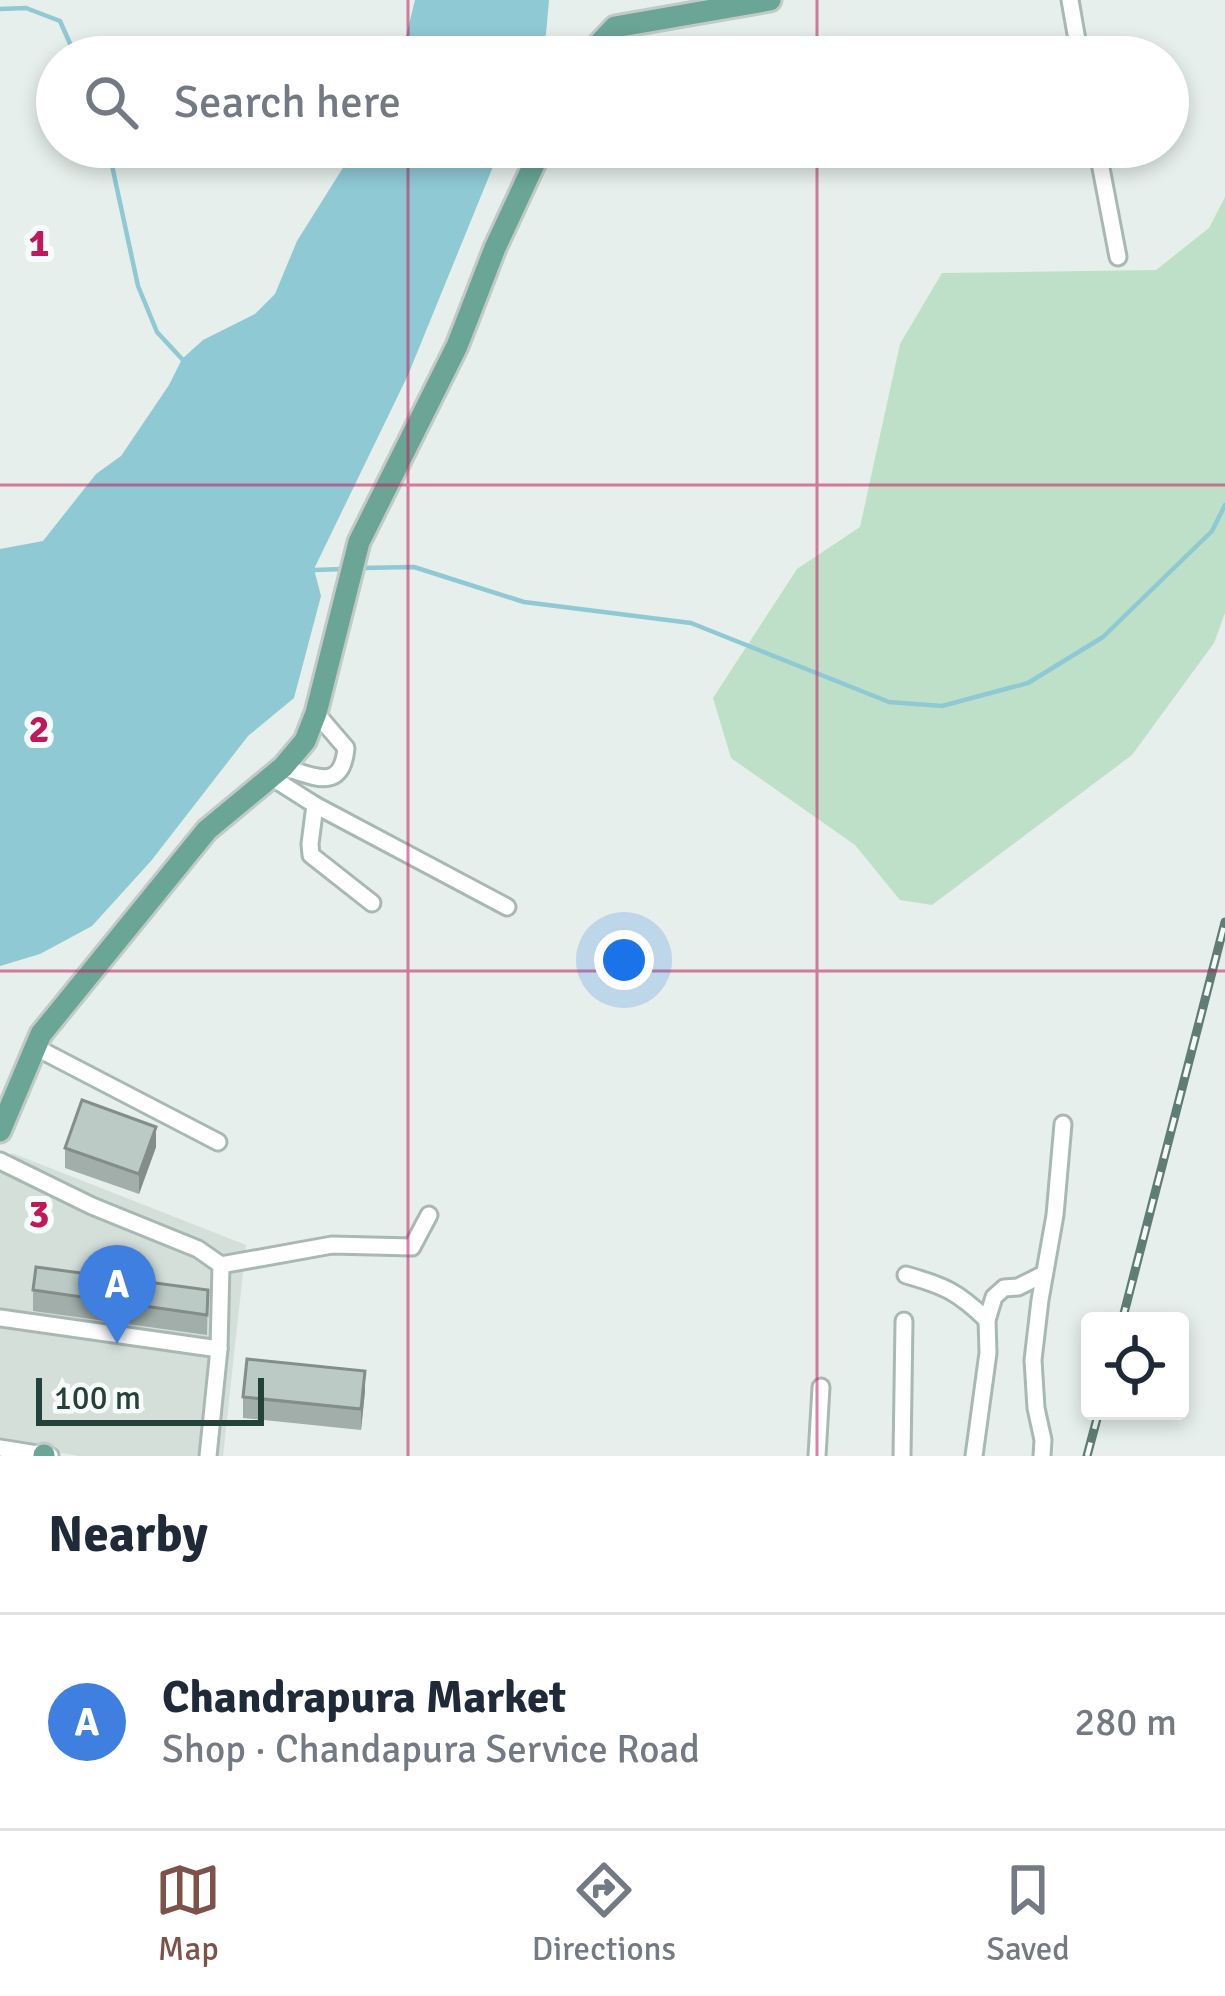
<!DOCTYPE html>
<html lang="en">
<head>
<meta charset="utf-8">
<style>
  body { margin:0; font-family:Signika,sans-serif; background:#f2f2f3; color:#1f2937 }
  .controls { position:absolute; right:36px; bottom:36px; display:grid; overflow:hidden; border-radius:12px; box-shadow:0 6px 18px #0003 }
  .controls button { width:108px; height:108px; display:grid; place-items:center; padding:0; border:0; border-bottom:3px solid #e0e1e3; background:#fff; color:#1f2937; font:60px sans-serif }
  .scale { position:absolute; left:36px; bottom:30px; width:228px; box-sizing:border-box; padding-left:12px; border:6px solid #24423a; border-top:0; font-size:33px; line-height:42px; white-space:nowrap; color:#24423a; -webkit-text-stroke:9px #f7fbf9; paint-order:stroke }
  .you { position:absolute; left:624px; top:960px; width:42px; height:42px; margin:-30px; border:9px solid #fff; border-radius:50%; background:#1a73e8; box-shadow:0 0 0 18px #1a73e833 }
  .badge { display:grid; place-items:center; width:78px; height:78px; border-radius:50%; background:#7f5249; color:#fff; font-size:39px; font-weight:700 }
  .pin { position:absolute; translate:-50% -99px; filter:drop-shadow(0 3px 6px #0008) }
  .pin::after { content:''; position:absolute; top:63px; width:42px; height:36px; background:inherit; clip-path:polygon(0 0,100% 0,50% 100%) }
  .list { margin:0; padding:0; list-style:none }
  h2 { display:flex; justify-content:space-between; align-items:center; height:156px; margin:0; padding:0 48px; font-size:51px }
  h2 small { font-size:39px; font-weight:400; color:#747a83 }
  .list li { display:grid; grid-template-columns:78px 1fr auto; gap:36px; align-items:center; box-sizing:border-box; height:216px; padding:0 48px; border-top:3px solid #e0e1e3 }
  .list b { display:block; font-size:45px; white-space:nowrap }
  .list p { margin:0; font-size:39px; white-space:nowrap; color:#747a83 }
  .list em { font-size:39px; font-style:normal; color:#747a83 }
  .icon { flex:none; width:66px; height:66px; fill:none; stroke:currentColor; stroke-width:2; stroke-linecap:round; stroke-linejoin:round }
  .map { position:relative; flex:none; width:1225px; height:1456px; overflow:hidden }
  .search { position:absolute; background:#fff; box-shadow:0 6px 18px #0003; left:36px; right:36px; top:36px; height:132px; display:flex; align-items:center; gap:30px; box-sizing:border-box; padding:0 42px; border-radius:66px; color:#747a83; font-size:45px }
  .sheet { height:372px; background:#fff }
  nav { display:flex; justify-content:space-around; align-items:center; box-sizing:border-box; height:168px; border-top:3px solid #e0e1e3; background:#fff; font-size:33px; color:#747a83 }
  nav a { display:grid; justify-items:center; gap:6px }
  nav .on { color:#7f5249 }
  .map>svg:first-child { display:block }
  .built { fill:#d4dfda }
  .green { fill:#bfe0c8 }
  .water { fill:#8ec9d4 }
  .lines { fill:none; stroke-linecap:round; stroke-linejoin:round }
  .stream { stroke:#8ec9d4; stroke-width:4.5 }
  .minor-casing { stroke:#a8b8b2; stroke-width:21 }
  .major-casing { stroke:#c2cac8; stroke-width:27 }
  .minor { stroke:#fff; stroke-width:15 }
  .major { stroke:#6aa596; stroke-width:21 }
  .rail-casing { stroke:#5f7d75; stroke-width:9 }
  .rail { stroke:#f7fbf9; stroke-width:4.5; stroke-dasharray:14; stroke-linecap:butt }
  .wall { fill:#a1aea9 }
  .shaded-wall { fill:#838d89 }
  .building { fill:#bbcac4; stroke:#838d89; stroke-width:3 }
  .grid { fill:none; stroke:#c2185b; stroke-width:3; stroke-opacity:0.55 }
  .grid-label { font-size:39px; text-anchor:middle; font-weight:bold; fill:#c2185b; stroke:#f7fbf9; stroke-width:12; stroke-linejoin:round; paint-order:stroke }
</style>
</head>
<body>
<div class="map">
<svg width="1225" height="1456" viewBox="0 0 1225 1456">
  <rect width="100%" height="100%" fill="#e6efeb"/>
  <path class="built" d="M12,1153l234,92 -23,211h-144l-79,-13v-278z"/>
  <path class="green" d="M1225,197v416l-11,30 -82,112 -200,150 -32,-5 -45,-55 -124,-87 -18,-60 84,-129 63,-42 40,-183 42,-71 214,-3 53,-42z"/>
  <g class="water">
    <path d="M415,0h134l-3,34 -9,23h-136z"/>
    <path d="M356,147h145l-93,228 -94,194 7,27 -27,102 -46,38 -97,125 -59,65 -52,28 -40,12v-417l43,-8 53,-67 25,-18 48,-71 13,-26 21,-19 52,-26 20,-20 22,-53z"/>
  </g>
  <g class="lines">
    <g class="stream">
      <path d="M0,9l26,-1 34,13 16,36"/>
      <path d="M108,147l30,139 19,46 25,27"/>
      <path d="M362,568l52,-1 110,35 167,21 198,79 53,4 86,-23 75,-46 109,-106 13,-26"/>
      <path d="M314,570l30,-1"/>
    </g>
    <defs>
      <g id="minor">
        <path d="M1070,0l10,57"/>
        <path d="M1097,147l21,110"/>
        <path d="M283,767c30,9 59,26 63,-19l-30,-35"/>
        <path d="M271,777l44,28 192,102"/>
        <path d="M315,805l-5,39 1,11 61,48"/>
        <path d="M35,1047l183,95"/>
        <path d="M0,1161l92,45 106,43 23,16 111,-20 80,2 17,-32"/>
        <path d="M906,1275c39,11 52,17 81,45"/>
        <path d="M0,1318l219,31"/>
        <path d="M0,1448l50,8"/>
        <path d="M208,1456l11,-107 2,-84"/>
        <path d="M817,1456l4,-69"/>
        <path d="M902,1456l2,-135"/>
        <path d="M974,1456l14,-103 -1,-33 7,-23 10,-9 14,-1 26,-13"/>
        <path d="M1042,1456l1,-16 -7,-32 -3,-48 7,-60 15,-85 8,-91"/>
      </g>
      <g id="major">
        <path d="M587,57l28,-30 155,-27"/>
        <path d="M0,1131l41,-97 166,-204 76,-63 22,-26 11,-28 43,-171 98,-196 38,-98 47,-101"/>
        <path d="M44,1456v-1"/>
      </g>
    </defs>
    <use href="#minor" class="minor-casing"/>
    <use href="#major" class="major-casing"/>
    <use href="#minor" class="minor"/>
    <use href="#major" class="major"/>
    <defs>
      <g id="rail">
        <path d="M1122,1321l103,-399"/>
        <path d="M1087,1456l12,-45"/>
      </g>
    </defs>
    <use href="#rail" class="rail-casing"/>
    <use href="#rail" class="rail"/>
  </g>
  <g class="wall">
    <path d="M156,1147l-17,47 -74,-26v-20z"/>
    <path d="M33,1290h175l-1,45 -174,-24z"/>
    <path d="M365,1391l-4,39 -118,-12v-21z"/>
  </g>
  <g class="shaded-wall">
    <path d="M156,1127v20l-17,47v-20z"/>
    <path d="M365,1371v20l-4,39v-21z"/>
  </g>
  <g class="building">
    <path d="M82,1100l74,27 -17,47 -74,-26z"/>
    <path d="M36,1267l172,23 -1,25 -174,-25z"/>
    <path d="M247,1359l118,12 -4,38 -118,-12z"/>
  </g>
  <path class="grid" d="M408,0v57M817,0v57M408,147v1309M817,147v1309M0,485h1225M0,971h1225"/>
  <g class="grid-label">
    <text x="39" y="256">1</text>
    <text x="39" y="742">2</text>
    <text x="39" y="1227">3</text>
  </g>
</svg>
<div class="controls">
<button><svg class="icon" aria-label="locate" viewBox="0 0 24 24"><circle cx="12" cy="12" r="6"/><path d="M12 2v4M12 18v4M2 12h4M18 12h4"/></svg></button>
</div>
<div class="scale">100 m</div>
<div class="you"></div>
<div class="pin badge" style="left:117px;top:1344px;background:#3f7fe0">A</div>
<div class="search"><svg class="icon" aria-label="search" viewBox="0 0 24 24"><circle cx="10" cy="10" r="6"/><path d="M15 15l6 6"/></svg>Search here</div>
</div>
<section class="sheet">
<h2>Nearby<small></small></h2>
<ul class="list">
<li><span class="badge" style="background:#3f7fe0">A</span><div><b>Chandrapura Market</b><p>Shop · Chandapura Service Road</p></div><em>280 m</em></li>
</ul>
</section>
<nav>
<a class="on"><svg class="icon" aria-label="map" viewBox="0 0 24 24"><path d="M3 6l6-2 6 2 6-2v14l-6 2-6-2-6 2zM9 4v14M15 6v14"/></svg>Map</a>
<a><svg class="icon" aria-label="directions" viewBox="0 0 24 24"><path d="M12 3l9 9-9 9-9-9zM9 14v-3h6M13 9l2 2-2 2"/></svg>Directions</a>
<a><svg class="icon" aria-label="saved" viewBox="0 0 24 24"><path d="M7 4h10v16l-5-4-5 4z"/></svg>Saved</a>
</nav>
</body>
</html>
